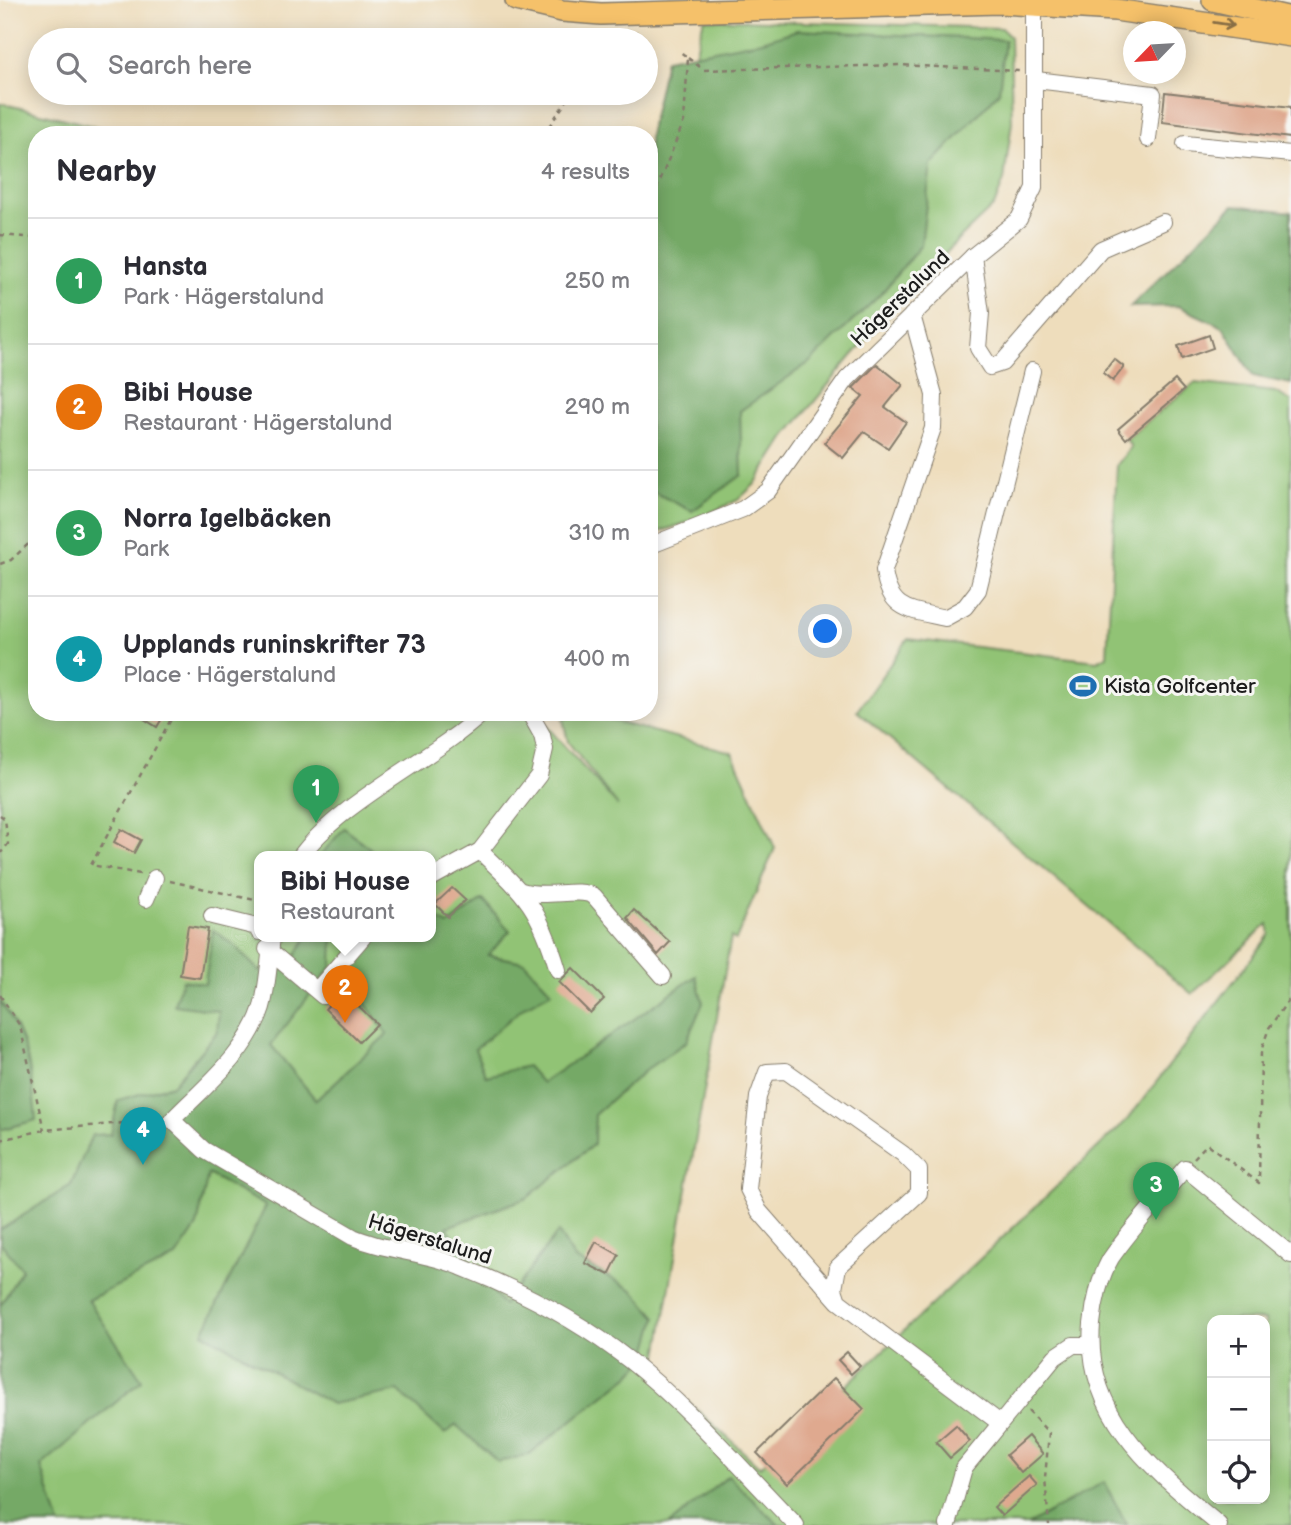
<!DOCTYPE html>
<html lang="en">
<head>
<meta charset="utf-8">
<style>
  body { margin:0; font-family:"Balsamiq Sans",sans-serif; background:#f7f7f7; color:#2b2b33 }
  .controls { position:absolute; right:21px; bottom:21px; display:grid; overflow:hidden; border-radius:14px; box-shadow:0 4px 18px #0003 }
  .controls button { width:63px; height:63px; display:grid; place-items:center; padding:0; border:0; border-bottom:2px solid #e1e1e2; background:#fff; color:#2b2b33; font:35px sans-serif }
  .compass { position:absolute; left:1123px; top:21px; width:63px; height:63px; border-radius:50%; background:#fff; box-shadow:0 4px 18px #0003; rotate:245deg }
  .you { position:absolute; left:826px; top:632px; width:24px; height:24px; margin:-18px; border:5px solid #fff; border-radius:50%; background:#1a73e8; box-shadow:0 0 0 10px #1a73e833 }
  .badge { display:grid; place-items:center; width:46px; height:46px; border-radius:50%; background:#d93025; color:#fff; font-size:23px; font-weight:700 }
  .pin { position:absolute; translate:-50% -58px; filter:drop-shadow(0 2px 4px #0008) }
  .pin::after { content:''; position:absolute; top:37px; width:24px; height:21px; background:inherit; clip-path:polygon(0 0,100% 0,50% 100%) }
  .popup { position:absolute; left:254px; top:851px; width:182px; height:91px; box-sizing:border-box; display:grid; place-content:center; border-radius:14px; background:#fff; filter:drop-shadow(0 2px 5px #0005); font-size:23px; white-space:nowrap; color:#7c7c81 }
  .popup b { font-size:26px; color:#2b2b33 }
  .popup::after { content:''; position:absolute; left:50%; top:100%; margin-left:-14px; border:14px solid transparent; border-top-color:#fff }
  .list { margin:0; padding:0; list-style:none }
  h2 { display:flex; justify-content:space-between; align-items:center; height:91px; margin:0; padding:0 28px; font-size:30px }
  h2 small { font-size:23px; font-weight:400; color:#7c7c81 }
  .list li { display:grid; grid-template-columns:46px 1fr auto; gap:21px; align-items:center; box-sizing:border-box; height:126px; padding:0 28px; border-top:2px solid #e1e1e2 }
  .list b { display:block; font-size:26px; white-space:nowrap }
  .list p { margin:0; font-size:23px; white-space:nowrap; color:#7c7c81 }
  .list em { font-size:23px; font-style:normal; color:#7c7c81 }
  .icon { flex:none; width:38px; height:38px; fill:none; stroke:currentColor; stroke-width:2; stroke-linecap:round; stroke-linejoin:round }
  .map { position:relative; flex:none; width:1291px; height:1525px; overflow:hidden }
  .search { position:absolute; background:#fff; box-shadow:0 4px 18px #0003; left:28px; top:28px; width:630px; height:77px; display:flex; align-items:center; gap:18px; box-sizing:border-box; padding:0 24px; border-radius:38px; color:#7c7c81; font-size:26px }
  .panel { position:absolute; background:#fff; box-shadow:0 4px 18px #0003; left:28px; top:126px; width:630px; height:595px; border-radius:28px }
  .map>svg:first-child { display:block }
  .green { fill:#91c374; stroke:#567048; stroke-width:2; fill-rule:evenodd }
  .forest { fill:#74a966; stroke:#486241; stroke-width:2 }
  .building { fill:#dfa98f }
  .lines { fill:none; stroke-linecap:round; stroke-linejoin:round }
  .minor-casing { stroke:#857c6c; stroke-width:18 }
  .major-casing { stroke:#857c6c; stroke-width:24 }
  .path { stroke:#857c6c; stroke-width:2.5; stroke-dasharray:5 5; stroke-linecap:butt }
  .minor { stroke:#fff; stroke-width:16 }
  .major { stroke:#f5c16b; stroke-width:21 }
  .oneway { stroke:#886e44 }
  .labels { text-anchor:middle; stroke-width:6; stroke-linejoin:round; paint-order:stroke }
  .street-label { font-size:21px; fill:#1c1c1c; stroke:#f6f6f2 }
  .poi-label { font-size:21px; fill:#1c1c1c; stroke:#f6f6f2; text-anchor:start }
</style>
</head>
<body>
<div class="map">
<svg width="1291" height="1525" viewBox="0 0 1291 1525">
  <rect width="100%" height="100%" fill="#f6f6f2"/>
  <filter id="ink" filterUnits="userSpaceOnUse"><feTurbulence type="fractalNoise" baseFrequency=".0143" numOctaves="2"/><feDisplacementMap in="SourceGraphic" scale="14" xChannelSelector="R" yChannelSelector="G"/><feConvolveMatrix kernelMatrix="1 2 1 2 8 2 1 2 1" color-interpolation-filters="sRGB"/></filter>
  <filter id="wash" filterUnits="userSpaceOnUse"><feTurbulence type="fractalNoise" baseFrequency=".00686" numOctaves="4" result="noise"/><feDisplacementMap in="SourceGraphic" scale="28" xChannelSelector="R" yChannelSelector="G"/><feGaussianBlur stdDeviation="1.57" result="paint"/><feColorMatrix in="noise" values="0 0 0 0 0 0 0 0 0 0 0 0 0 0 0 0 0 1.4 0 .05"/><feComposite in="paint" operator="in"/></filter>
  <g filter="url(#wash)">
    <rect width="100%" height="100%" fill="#eeddbc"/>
    <g class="green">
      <path d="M704,19l297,9 9,9 2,85 -8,58 -10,26 -36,34 -106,116 -67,81 -30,47 -17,16 -43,20 -46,15v-305z"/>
      <path d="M0,103l130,32h-93v577h497l84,94 -50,-64 -5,-23 20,-6 149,39 43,96 -39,92 -5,-3 -76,435 105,95 368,-348 142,-185 -2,-10 -76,70 -335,-283 51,-72 189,22 10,-5 10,-191 14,-18 -5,-8 69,-56 80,9 16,9v1124h-1291zM259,857h172v80h-172zM1212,1320h53v179h-53z"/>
    </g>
    <g class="forest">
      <path d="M797,30l208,10 -6,52 -68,73 -10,80 -40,49 -71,68 -70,49 2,64 -50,36 -43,-21v-355l17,-76 96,-18z"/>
      <path d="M1234,205l57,7v172l-38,-8 -30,-49 -45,-21 -48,1z"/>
      <path d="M344,828l27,21 -9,8h-43z"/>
      <path d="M483,900l27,31 -22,24 36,7 28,30 -27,14 -50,43 11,27 41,-10 15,17 154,-107 7,27 -17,39 -39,27 -52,45 -1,30 -67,54 -80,29 56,78 55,-73 17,27 58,31 24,27 -12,42 -15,16 -102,80 -30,7 -42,-37 -11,9 -47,-43 -66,13 -129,-71 63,-127 -58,-32 -11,52 -21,31 -88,43 54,80 -101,86 19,59h-60v-219l22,-37 -22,-27v-12l71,-45 21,-50 19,-1 7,-34 54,-15 45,-53 2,-21 -45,-6 8,-25 23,4 8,-54 22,16 24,25 28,-2 20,-32h26l-1,29 -61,79 45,55 71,-66 -43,-60 34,-37h53v-22l17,10z"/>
      <path d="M0,1001c28,37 32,73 36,119l-36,10z"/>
      <path d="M728,1476l51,49h-110z"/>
      <path d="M1104,1482l23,43h-101h1z"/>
    </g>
    <g id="blocks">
      <g class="building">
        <path d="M1165,92l126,15v31l-129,-16z"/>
        <path d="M1209,335l4,13 -31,11 -4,-13z"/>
        <path d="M1114,359l10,8 -11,14 -10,-8z"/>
        <path d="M877,364l26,21 -18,22 21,15 -18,26 -24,-16 -21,26 -19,-15 39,-47 -10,-8z"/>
        <path d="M1175,380l9,10 -58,49 -8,-10z"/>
        <path d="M133,712h33l-9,15z"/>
        <path d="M121,829l20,11 -7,13 -20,-11z"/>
        <path d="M452,888l13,12 -17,17 -13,-13z"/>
        <path d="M634,910l36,32 -12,13 -31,-37z"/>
        <path d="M188,926l20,3 -8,49 -20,-3z"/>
        <path d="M573,968l31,31 -14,14 -31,-31z"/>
        <path d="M342,990l35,34 -18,18 -34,-33z"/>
        <path d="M596,1242l23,13 -10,20 -24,-12z"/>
        <path d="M847,1352l13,14 -9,8 -13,-14z"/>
        <path d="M834,1378l30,31 -77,75 -30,-31z"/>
        <path d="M956,1425l14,16 -20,17 -14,-16z"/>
        <path d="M1028,1436l15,18 -22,19 -15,-18z"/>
        <path d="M1029,1476l8,9 -35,31 -8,-9z"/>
      </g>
    </g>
  </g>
  <g filter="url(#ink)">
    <use href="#blocks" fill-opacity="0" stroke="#857c6c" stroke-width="2"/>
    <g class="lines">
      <defs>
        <g id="minor">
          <path d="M1036,80l117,14 -5,45"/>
          <path d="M1185,144l106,10"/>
          <path d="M973,256l8,57 -3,35 12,19 12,-4 99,-114 62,-27"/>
          <path d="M912,315l22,80 -1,33 -49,142c5,41 26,40 61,48l20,-11 13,-17 54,-219"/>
          <path d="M649,546l94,-37 25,-18 79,-112 126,-123 46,-37 15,-31v-188"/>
          <path d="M480,851c47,45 59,56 78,119"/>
          <path d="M300,857c40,-56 131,-96 184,-145"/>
          <path d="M431,878l49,-27 59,-76 6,-26 -3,-14 -13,-23"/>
          <path d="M522,891c24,8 55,-4 72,5l69,80"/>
          <path d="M146,899l9,-21"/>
          <path d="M212,916l45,11 2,5"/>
          <path d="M272,937c-3,23 -4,48 -10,70 -15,47 -57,79 -90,113l32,30 149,87c35,15 74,15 108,30 59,23 118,54 168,93 61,48 113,110 167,165"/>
          <path d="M267,949l56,47"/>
          <path d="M317,990l46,-53"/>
          <path d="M838,1301l-4,-12 4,-22 81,-74v-23l-16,-16 -117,-83 -19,1 -9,25 -10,92 11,22 79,90 162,122"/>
          <path d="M948,1525l16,-57 91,-111 18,-12h17"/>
          <path d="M1219,1525c-64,-54 -135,-108 -127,-201 2,-21 8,-48 19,-66 22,-32 50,-61 74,-90l106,87"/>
        </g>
        <g id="major">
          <path d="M516,0l46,11 39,3 399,-11 115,7 176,26"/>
          <path d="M1213,0l78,18"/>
        </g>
      </defs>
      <use href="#minor" class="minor-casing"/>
      <use href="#major" class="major-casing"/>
      <g class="path">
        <path d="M636,31l4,7 -3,2"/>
        <path d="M688,58l16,12 195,-5 121,6"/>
        <path d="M543,135l29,-42"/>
        <path d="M649,208l35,-87 4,-63 -10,-8"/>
        <path d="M0,235l37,3"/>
        <path d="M0,564l11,-4 26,-24"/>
        <path d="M0,815l5,4 3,25 -8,10"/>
        <path d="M140,874l-49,-9 84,-153"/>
        <path d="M170,881l89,20"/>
        <path d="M0,995l20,31 24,104"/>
        <path d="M0,1140l44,-10 114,-10"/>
        <path d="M1194,1158l13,-14 52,39 2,-132 8,-23 22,-32"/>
        <path d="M1028,1411l21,22 -4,45 4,47"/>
      </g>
      <use href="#minor" class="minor"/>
      <use href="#major" class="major"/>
    </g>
    <defs><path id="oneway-shaft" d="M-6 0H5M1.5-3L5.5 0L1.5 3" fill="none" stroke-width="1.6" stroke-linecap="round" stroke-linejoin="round" transform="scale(1.75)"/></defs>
    <use class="oneway" href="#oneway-shaft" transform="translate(1224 24) rotate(9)"/>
  </g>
  <defs>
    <symbol id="stadium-bare" viewBox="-9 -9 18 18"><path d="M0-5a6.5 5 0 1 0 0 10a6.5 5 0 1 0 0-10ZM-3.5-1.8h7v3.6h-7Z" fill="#1f6fb2" stroke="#f6f6f2" stroke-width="2.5" paint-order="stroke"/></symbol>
  </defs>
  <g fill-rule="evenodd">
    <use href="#stadium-bare" x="1064" y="667" width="38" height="38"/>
  </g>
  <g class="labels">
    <g class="street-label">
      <text transform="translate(900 298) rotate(-44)" y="7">Hägerstalund</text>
      <text transform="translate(430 1239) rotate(17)" y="7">Hägerstalund</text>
    </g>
    <g class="poi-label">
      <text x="1104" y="693">Kista Golfcenter</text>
    </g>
  </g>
</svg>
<div class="controls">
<button>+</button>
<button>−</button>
<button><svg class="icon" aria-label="locate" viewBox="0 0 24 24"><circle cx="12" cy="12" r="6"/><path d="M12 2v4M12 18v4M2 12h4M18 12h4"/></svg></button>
</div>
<svg class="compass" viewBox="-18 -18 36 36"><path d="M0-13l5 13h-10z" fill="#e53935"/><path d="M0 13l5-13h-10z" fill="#7c7c81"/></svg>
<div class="you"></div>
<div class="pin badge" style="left:316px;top:823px;background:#2e9e5b">1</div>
<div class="pin badge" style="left:345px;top:1023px;background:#e8710a">2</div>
<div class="popup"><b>Bibi House</b>Restaurant</div>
<div class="pin badge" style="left:1156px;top:1220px;background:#2e9e5b">3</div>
<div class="pin badge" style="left:143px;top:1165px;background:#0f9aa8">4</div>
<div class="search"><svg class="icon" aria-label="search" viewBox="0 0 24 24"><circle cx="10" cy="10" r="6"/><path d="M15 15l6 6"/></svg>Search here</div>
<section class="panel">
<h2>Nearby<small>4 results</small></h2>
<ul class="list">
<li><span class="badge" style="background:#2e9e5b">1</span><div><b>Hansta</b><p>Park · Hägerstalund</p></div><em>250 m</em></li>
<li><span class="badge" style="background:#e8710a">2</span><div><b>Bibi House</b><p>Restaurant · Hägerstalund</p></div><em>290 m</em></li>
<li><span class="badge" style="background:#2e9e5b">3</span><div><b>Norra Igelbäcken</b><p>Park</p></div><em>310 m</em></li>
<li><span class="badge" style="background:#0f9aa8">4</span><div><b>Upplands runinskrifter 73</b><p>Place · Hägerstalund</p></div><em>400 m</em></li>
</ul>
</section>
</div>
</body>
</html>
